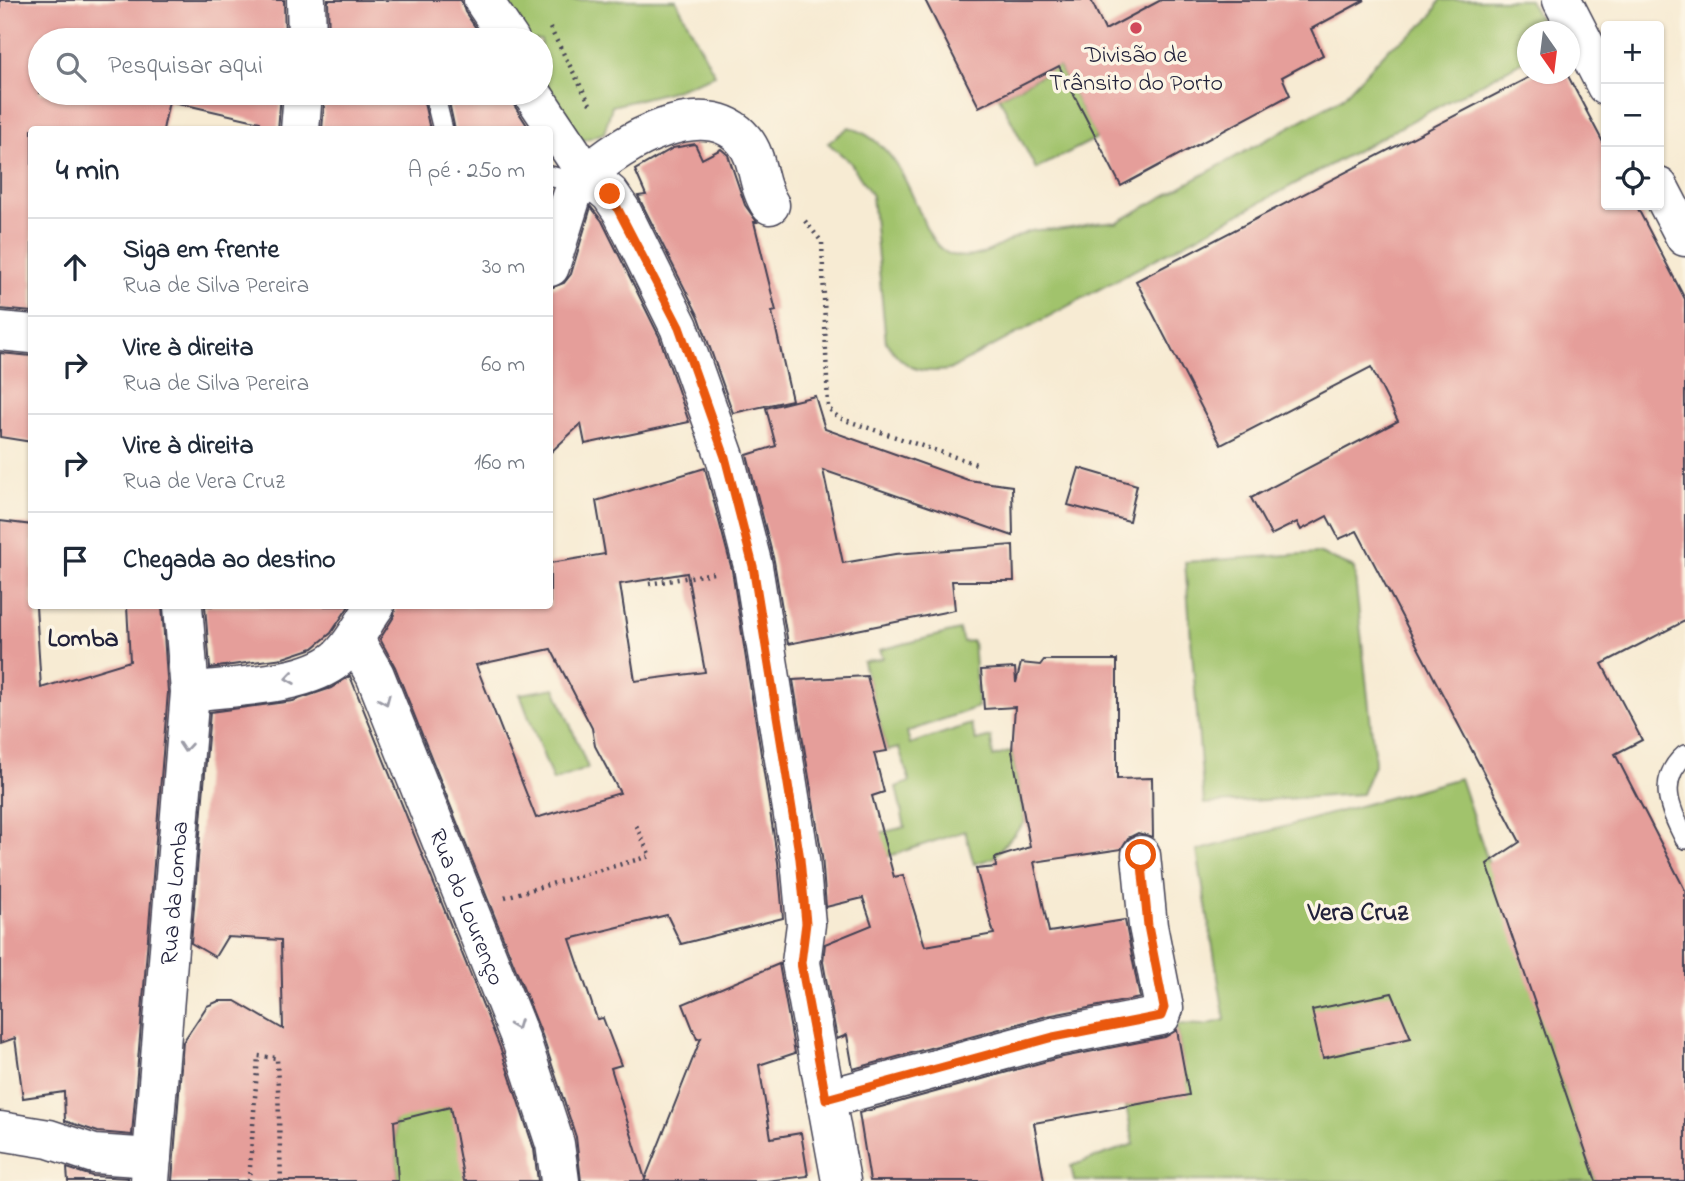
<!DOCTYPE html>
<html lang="pt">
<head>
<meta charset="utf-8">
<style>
  body { margin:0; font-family:"Indie Flower",sans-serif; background:#f2f2f3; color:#1f2937 }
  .controls { position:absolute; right:21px; top:21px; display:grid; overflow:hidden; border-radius:7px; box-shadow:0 2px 5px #0004 }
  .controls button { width:63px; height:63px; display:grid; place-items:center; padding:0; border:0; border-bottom:2px solid #e0e1e3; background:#fff; color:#1f2937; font:35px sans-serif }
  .compass { position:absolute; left:1517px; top:21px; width:63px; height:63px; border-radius:50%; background:#fff; box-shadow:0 2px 5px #0004; rotate:166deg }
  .stop { position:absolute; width:21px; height:21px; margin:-16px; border:5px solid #ea580c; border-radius:50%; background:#fff }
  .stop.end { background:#ea580c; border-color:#fff; box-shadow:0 2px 7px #0008 }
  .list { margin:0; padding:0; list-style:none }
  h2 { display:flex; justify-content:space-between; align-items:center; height:91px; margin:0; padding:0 28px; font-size:30px }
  h2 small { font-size:23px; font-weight:400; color:#747a83 }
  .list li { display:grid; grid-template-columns:46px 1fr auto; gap:21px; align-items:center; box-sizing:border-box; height:98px; padding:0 28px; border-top:2px solid #e0e1e3 }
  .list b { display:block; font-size:26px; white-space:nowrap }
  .list p { margin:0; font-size:23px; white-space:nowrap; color:#747a83 }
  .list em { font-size:23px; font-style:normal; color:#747a83 }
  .icon { flex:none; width:38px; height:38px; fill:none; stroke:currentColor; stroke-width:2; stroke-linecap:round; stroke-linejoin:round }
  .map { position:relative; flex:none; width:1685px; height:1181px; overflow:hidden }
  .search { position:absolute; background:#fff; box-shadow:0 2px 5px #0004; left:28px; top:28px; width:525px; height:77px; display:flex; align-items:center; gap:18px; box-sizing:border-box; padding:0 24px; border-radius:38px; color:#747a83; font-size:26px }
  .panel { position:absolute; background:#fff; box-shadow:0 2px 5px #0004; left:28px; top:126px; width:525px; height:483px; border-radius:7px }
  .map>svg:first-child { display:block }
  .green { fill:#a1c36c; stroke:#627254; stroke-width:2 }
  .building { fill:#e59e9a; fill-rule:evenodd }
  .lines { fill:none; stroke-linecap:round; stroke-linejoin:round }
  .service-casing { stroke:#424052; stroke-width:22 }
  .minor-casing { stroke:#424052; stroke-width:41 }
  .tertiary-casing { stroke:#424052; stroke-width:41 }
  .path { stroke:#424052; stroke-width:4.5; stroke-dasharray:2 5; stroke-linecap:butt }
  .service { stroke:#fff; stroke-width:19 }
  .minor { stroke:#fff; stroke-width:38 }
  .tertiary { stroke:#fff; stroke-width:38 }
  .oneway { stroke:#9c9ca7 }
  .route { stroke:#ea580c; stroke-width:9 }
  .poi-dot { fill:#d1495b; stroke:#fcf5e5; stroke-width:2.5 }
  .labels { text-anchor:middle; stroke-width:7; stroke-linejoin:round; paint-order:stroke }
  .poi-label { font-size:24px; fill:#22223b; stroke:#fcf5e5 }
  .street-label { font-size:24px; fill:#22223b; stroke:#fcf5e5 }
  .neighbourhood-label { font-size:26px; font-weight:bold; fill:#22223b; stroke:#fcf5e5 }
</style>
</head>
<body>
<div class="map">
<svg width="1685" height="1181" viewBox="0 0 1685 1181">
  <rect width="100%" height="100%" fill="#fcf5e5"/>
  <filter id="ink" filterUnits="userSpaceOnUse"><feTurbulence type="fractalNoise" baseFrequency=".0143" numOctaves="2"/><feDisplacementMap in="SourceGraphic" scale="14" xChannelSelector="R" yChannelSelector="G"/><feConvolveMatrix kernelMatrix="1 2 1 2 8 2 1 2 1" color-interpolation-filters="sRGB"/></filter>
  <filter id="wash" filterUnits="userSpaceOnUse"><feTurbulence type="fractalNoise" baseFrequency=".00686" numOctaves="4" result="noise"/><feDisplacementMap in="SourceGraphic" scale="28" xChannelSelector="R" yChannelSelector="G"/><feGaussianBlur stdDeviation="1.57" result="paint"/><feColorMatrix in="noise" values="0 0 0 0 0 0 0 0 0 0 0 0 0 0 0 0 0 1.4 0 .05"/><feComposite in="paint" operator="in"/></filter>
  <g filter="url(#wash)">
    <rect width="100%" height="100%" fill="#f7ebd3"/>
    <g class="green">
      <path d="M493,0h183l39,75 -43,16 -60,15 -8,27 -26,9 -37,-68v-34h-19z"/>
      <path d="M1440,0h89l17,31 -18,1 -1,27 -578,311c-32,4 -45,-2 -63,-28l-14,-146 -22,-34 -22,-19 21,-16c71,23 64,117 103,128 29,8 50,-13 75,-23 15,-5 23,-1 36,-3 21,-2 31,-9 53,-6l226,-125 47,-50 25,-15 18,-17z"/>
      <path d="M1059,66l38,72 -61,31 -37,-72z"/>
      <path d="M1318,553l36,15 21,194 -13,32 -158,10 -19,-242z"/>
      <path d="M959,630l4,12 10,-1 5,66 -71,25 3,12 61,-20 5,17 15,-4 2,20 19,-6 13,71 -32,36 -19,6 -9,-33 -85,28 -4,-25 29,-7 -9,-40 14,-5 -11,-34 -12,3 -24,-89 20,-4 -3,-8z"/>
      <path d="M555,688l33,80 -35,13 -33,-87z"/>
      <path d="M1460,778l136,403h-522l-3,-15 63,-22 -8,-38 62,-12 -12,-70 29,1 20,-5 -28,-169z"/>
      <path d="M389,1037l49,54 5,18 24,-6 2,78h-71z"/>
    </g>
    <g id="blocks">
      <g class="building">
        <path d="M0,0h284l1,40h-245v53h241l-3,37h-19l1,-8 -91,-21 -6,29h-131v182l-32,-3z"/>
        <path d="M328,0h133l4,12 19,28h-155z"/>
        <path d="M925,0h166l14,30 56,-30h204l-54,29 12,26 -41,22 8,18 -169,91 -62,-120 -80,41z"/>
        <path d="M1535,74h32l39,74v57h30l49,94v322l-83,43 40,76 -27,14 70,136v291h-89l-109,-317 33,-22 -163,-311 -18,8 -12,-23 -26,14 -4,-8 -26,13 -20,-37 147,-77 -27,-54 -150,78 -85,-164z"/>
        <path d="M325,93h97l8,37h-108z"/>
        <path d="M447,93h63l4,12 16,25h-75z"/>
        <path d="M695,144l7,15 19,-10 7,6 17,50 12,17h-3l22,89 -4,1 20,88 -59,13 -34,-96 -61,-121 8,-1 -11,-25 38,-22z"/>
        <path d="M591,207l11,14 57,115 30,86 -104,22 -4,-20 -31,29v-165l14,-5 7,-9z"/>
        <path d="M0,353l32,3v86l-32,-5z"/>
        <path d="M815,396l10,33 143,51 44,6 1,50 -190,-66 20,93 52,-9 118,-9 1,36h-62l3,29 -167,34 -14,-83 -27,-106 29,-9 -10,-38z"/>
        <path d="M705,468l27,102 46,292 5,56 -102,26 -14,-29 -97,24 27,80 6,-1 18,47 -10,3 34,111 56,-141 -4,1 -14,-35 96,-40 16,89 -36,12 12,73 30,-5 7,43 -42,5h-185l-5,-44 -34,-102 -147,-368 -15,-28 13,-21 3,-12h154v-43l55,-9 -9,-53zM687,573l18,99 -70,9 -15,-97zM551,649l41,79 3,18 25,47 -84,25 -60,-153z"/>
        <path d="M1079,468l58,17 -8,36 -61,-16z"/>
        <path d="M0,521l32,4v81h4l5,82 89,-27 -3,-55h35l6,86 -36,443 -34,-3 -33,-11 -1,-29 -41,6 -8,-60 -15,5z"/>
        <path d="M205,606h144l-18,27 -18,15 -30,10 -73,10z"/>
        <path d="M1044,660h73v119l35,-1 1,59 -15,-4 -10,5 -7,11 -87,13 15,70 76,-12 15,78 -93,18 -194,53 -6,-34 -10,4 -14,-77 2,-18 47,-19 -9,-27 -37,9 -4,-51 -29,-176 74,-4 20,75 -13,2 10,39 -12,4 22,81 9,-2 22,71 69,-12 -18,-65 20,-2 -1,-9 35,-11 -18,-96 3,-44 -31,2 -3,-39 34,-2 1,15 5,-20 19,2z"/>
        <path d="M350,676l151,374 33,99 4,32h-74l-14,-74 -56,14 4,60h-226l11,-139 24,-36 12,-5h16l48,28 -2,-89 -54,-3 -12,20 -24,-14 19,-231 83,-11 38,-13z"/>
        <path d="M1392,993l19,45 -88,20 -11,-48z"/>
        <path d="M1177,1030l12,65 -155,28 10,58h-174l-11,-68 199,-55 107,-21z"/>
        <path d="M67,1168l25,8 36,2v3h-60z"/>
      </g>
    </g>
  </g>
  <g filter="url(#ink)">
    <use href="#blocks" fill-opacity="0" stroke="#424052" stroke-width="2"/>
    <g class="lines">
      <defs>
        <g id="service">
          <path d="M434,93l9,37"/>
          <path d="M550,176l15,4 21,-4"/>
          <path d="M1685,755c-29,25 -15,55 0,84"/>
        </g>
        <g id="minor">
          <path d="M306,0l1,40"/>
          <path d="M483,0l27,40"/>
          <path d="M532,93l55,82 -15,21 -22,71"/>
          <path d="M300,130l3,-37"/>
          <path d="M770,205c-14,-20 -10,-46 -26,-65 -38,-47 -125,3 -157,35l23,19 11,16 58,117 46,130 28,109 47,293 6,65 -5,39 40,218"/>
          <path d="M0,331l32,3"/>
          <path id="s1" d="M355,640l20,35 147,368 33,101 5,37"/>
          <path d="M190,692c42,-6 115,-6 147,-33 17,-15 25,-35 38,-53"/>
          <path d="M826,1099l227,-62 108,-21 3,-8 -16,-82 -7,-71"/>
          <path d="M0,1131l49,8 45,15 58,4"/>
          <path id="s2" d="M150,1181l40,-489 -7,-86"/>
        </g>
        <g id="tertiary">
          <path d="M1562,0l44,86"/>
          <path d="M1659,187l26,50"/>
        </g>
      </defs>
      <use href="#service" class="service-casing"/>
      <use href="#minor" class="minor-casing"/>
      <use href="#tertiary" class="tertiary-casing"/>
      <g class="path">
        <path d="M550,28l40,76"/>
        <path d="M805,221l17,21 6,166 11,10 137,46"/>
        <path d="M649,584l65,-11"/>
        <path d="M505,897l145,-41 -14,-31"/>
        <path d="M249,1181l9,-125 19,2 4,123"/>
      </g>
      <use href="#service" class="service"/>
      <use href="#minor" class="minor"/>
      <use href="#tertiary" class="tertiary"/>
    </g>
    <defs><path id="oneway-chevron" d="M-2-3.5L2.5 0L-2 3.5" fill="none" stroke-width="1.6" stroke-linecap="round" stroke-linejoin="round" transform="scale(1.75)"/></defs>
    <g class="oneway">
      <use href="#oneway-chevron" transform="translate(290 678) rotate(172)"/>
      <use href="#oneway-chevron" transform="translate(385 700) rotate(67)"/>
      <use href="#oneway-chevron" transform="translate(185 747) rotate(95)"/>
      <use href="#oneway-chevron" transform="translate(516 1025) rotate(69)"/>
    </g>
  </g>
  <g class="lines" filter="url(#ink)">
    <path class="route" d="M610,194l69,133 46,130 28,109 47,293 6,64 -5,40 25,136 227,-62 108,-21 3,-8 -16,-82 -7,-71"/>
  </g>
  <circle class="poi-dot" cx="1136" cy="28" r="7"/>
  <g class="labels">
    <g class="poi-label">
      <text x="1136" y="62">Divisão de<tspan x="1136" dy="28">Trânsito do Porto</tspan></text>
    </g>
    <g class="street-label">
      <text dy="8" stroke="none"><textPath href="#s2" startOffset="289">Rua da Lomba</textPath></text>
      <text dy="8" stroke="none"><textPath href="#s1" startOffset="290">Rua do Lourenço</textPath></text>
    </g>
    <g class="neighbourhood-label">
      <text x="83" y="646">Lomba</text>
      <text x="1358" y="920">Vera Cruz</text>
    </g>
  </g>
</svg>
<div class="controls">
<button>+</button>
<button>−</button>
<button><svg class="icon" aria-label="locate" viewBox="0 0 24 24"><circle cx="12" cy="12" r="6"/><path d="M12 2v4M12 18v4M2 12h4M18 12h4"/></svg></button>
</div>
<svg class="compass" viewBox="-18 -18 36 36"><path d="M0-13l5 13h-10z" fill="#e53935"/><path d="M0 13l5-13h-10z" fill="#747a83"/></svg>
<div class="stop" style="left:1141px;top:855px"></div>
<div class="stop end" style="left:610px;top:194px"></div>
<div class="search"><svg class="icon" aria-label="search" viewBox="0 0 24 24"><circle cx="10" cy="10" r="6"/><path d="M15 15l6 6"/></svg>Pesquisar aqui</div>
<section class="panel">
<h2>4 min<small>A pé · 250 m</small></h2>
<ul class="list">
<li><svg class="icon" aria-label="ahead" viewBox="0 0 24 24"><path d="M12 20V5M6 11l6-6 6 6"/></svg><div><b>Siga em frente</b><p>Rua de Silva Pereira</p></div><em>30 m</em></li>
<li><svg class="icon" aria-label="right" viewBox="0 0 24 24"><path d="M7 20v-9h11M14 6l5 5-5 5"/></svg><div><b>Vire à direita</b><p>Rua de Silva Pereira</p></div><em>60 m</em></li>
<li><svg class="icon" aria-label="right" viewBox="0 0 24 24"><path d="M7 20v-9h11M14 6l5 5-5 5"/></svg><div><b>Vire à direita</b><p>Rua de Vera Cruz</p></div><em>160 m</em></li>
<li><svg class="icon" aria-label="arrive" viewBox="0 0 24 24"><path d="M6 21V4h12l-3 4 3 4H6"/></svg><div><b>Chegada ao destino</b></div></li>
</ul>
</section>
</div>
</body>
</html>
